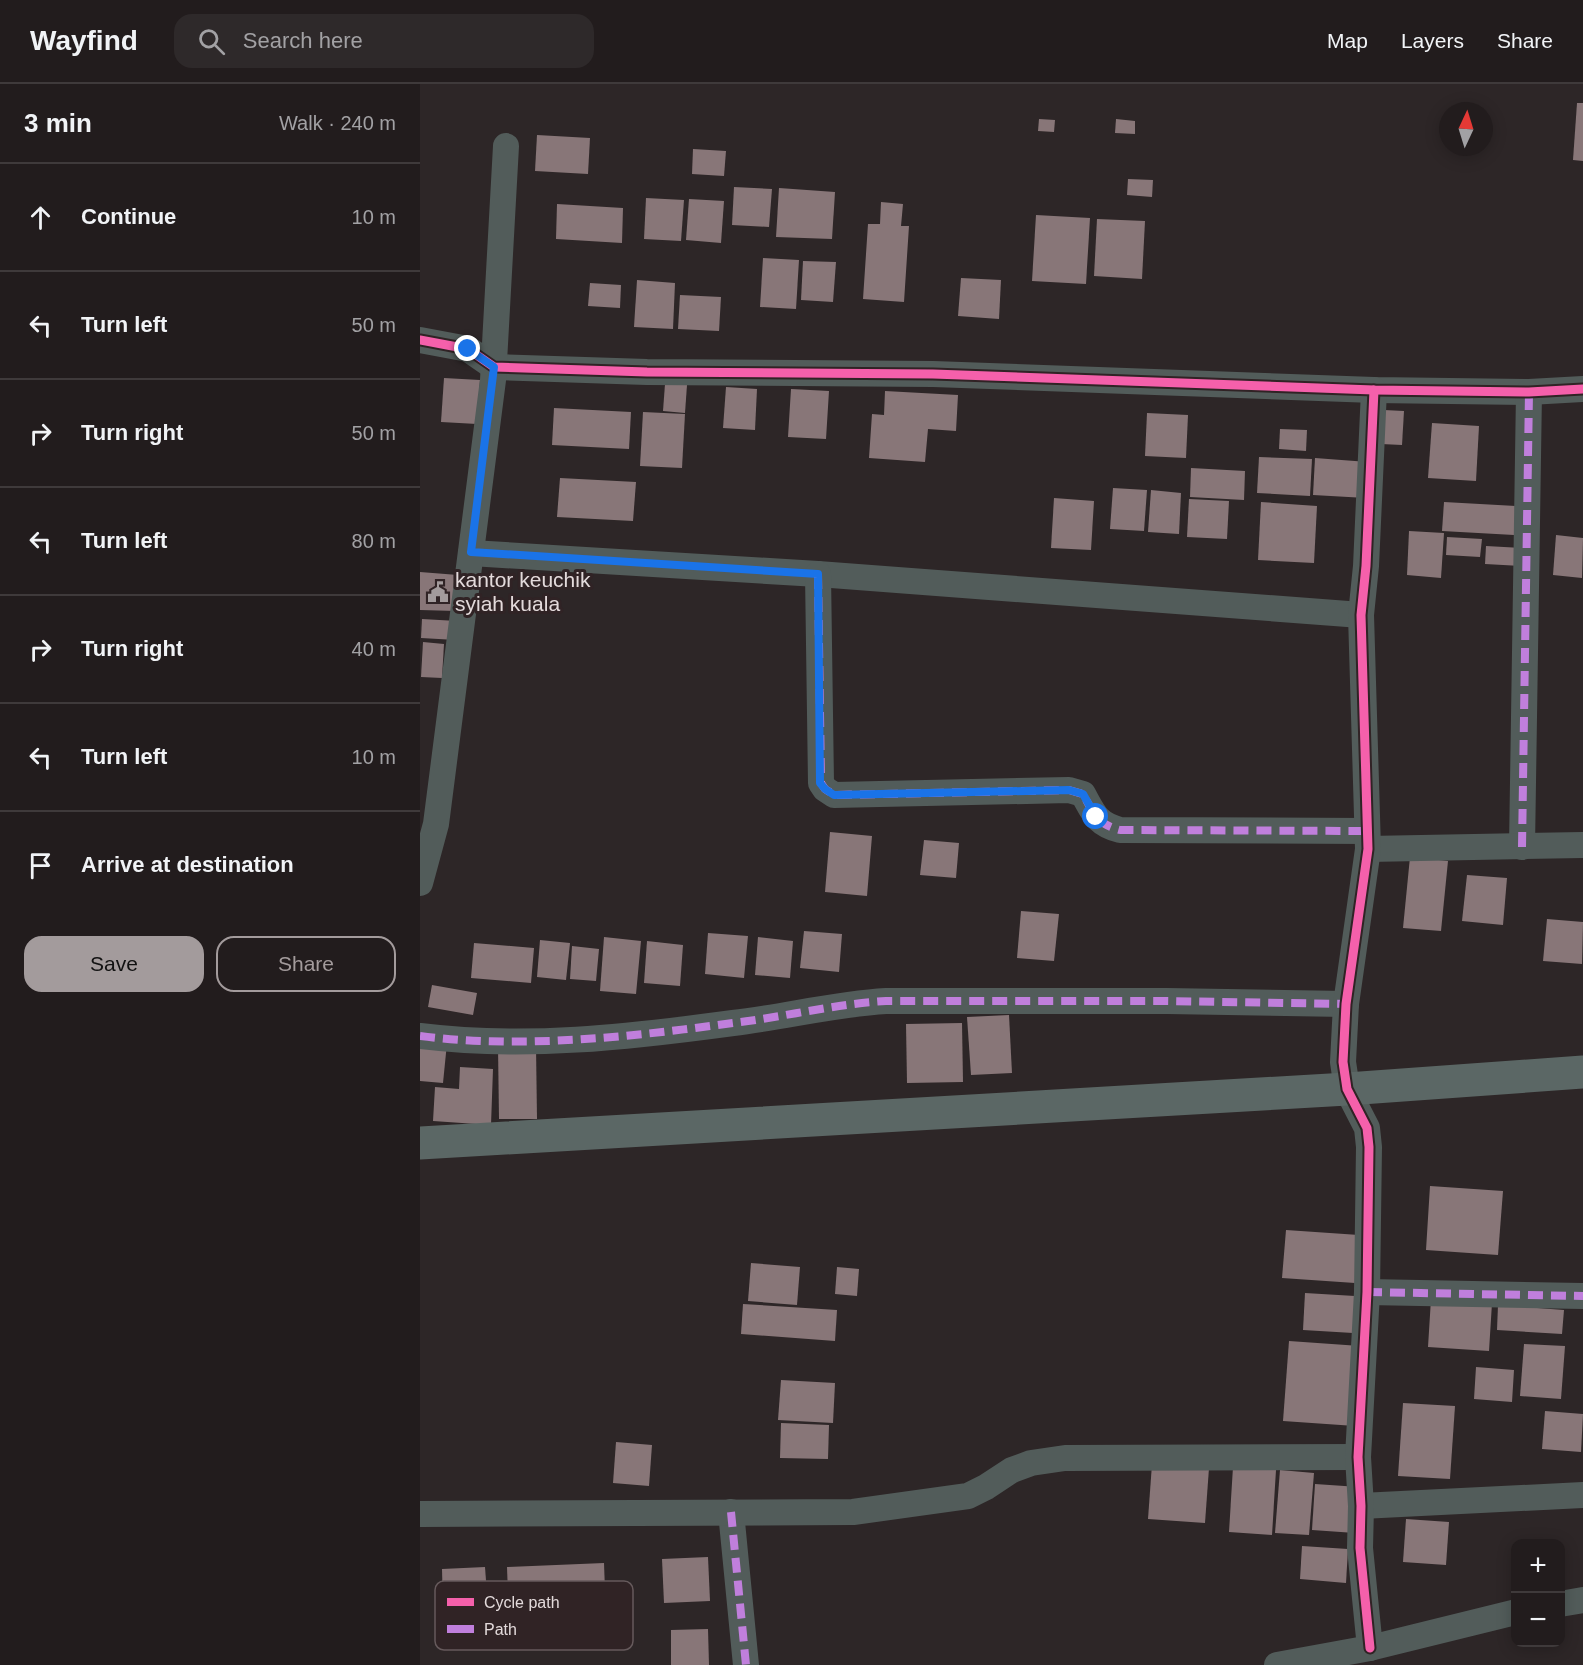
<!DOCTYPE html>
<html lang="en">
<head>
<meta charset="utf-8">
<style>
  body { margin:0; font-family:Helvetica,sans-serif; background:#2e292a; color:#f1f3f6 }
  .controls { position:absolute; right:18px; bottom:18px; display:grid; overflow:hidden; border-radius:12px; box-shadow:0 3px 15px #0003 }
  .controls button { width:54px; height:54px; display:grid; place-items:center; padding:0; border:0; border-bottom:2px solid #3f3a3b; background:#221c1d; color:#f1f3f6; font:30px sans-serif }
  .compass { position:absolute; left:1019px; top:18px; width:54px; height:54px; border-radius:50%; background:#221c1d; box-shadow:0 3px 15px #0003; rotate:4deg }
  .stop { position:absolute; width:18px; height:18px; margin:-14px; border:4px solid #1a73e8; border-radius:50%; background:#fff }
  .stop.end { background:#1a73e8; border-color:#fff; box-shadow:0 2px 6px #0008 }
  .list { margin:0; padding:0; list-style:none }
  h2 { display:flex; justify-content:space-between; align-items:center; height:78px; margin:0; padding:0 24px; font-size:26px }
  h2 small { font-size:20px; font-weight:400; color:#a2a1a4 }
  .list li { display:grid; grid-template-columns:39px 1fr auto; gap:18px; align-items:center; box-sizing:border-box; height:108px; padding:0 24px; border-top:2px solid #3f3a3b }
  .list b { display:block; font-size:22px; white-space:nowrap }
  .list em { font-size:20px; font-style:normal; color:#a2a1a4 }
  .actions { display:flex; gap:12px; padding:18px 24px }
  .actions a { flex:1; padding:14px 0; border:2px solid #a39b9c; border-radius:18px; text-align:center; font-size:21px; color:#a39b9c }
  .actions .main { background:#a39b9c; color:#111 }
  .icon { flex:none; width:33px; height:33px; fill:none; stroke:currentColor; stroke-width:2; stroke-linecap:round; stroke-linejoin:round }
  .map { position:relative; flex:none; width:1163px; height:1581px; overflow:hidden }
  header { display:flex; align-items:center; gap:36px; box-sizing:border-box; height:84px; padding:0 30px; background:#221c1d; border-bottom:2px solid #3f3a3b }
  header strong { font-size:28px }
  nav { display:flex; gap:33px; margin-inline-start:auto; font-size:21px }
  .search { width:420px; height:54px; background:#2e292a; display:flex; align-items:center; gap:15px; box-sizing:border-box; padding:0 21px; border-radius:18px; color:#a2a1a4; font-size:22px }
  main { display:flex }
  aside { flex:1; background:#221c1d }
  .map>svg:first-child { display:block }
  .building { fill:#887678 }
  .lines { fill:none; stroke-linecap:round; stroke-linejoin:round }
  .street { stroke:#525c5a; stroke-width:26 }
  .secondary { stroke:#5b6765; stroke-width:33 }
  .quiet { stroke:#c07fdc; stroke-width:8; stroke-dasharray:15 8; stroke-linecap:butt }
  .cycleway-casing { stroke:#302325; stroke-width:13 }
  .cycleway { stroke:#f560ab; stroke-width:9 }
  .route { stroke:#1a73e8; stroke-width:8 }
  .labels { text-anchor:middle; stroke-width:6; stroke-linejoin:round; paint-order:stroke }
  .poi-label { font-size:21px; fill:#e3dadb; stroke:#302325; text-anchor:start }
  .key { fill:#302325; stroke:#665a5c; stroke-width:1.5 }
  .key-label { font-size:16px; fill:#e3dadb }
</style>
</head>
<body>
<header>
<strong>Wayfind</strong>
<div class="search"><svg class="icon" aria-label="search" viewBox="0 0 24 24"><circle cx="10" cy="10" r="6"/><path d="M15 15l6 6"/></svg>Search here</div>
<nav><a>Map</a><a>Layers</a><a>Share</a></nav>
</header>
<main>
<aside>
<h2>3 min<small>Walk · 240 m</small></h2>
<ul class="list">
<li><svg class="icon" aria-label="ahead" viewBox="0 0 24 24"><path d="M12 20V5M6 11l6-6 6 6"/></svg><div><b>Continue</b></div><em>10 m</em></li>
<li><svg class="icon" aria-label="left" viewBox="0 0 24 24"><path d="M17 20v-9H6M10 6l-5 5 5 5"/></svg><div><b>Turn left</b></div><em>50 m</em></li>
<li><svg class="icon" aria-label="right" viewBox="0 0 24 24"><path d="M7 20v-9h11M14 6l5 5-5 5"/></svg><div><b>Turn right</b></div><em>50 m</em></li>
<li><svg class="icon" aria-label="left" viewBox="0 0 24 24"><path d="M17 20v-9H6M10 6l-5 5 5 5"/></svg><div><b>Turn left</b></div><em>80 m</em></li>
<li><svg class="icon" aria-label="right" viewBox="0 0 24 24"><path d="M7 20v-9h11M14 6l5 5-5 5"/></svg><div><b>Turn right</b></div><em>40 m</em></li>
<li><svg class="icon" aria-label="left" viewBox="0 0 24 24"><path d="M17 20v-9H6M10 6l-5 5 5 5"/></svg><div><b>Turn left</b></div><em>10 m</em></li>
<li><svg class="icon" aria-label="arrive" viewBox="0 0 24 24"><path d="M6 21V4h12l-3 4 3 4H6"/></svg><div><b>Arrive at destination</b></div></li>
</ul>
<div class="actions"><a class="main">Save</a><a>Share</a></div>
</aside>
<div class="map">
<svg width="1163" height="1581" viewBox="0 0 1163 1581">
  <rect width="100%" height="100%" fill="#2d2627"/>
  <g class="building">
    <path d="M1157,19h6v58l-10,-1z"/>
    <path d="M619,35l16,1 -1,12 -16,-1z"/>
    <path d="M696,35l19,2v13l-20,-1z"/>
    <path d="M117,51l53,3 -2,36 -53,-3z"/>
    <path d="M273,65l33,2 -2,25 -32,-2z"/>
    <path d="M708,95l25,1 -1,17 -25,-2z"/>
    <path d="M314,103l38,2 -3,38 -37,-2z"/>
    <path d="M359,104l56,4 -3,47 -56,-2z"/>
    <path d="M226,114l38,2 -3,41 -37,-2z"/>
    <path d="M269,115l35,2 -3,42 -35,-3z"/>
    <path d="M461,118l22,2 -2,22h8l-5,76 -41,-3 5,-75h12z"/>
    <path d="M137,120l66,4 -1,35 -66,-4z"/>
    <path d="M616,131l54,3 -4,66 -54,-3z"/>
    <path d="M677,135l48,2 -3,58 -48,-3z"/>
    <path d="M343,174l36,2 -3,49 -36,-2z"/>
    <path d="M383,177l33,1 -3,40 -32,-2z"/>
    <path d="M541,194l40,2 -2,39 -41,-3z"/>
    <path d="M217,196l38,3 -2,46 -39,-2z"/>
    <path d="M170,199l31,2 -1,23 -32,-2z"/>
    <path d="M260,211l41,2 -2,34 -41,-2z"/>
    <path d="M24,294l36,2 -3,44 -36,-2z"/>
    <path d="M245,300l22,1 -2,28 -22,-2z"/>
    <path d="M306,303l31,2 -2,41 -32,-2z"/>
    <path d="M371,305l38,2 -3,48 -38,-2z"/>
    <path d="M465,307l73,4 -2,36 -28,-2 -3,33 -56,-4 3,-44 12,1z"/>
    <path d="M134,324l77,4 -2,37 -77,-4z"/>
    <path d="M964,326l20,1 -2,34 -21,-1z"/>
    <path d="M223,328l42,2 -3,54 -42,-2z"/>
    <path d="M727,329l41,2 -2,43 -41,-2z"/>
    <path d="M1012,339l47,3 -3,55 -48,-3z"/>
    <path d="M860,345l27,1 -1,21 -27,-2z"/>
    <path d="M839,373l53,2 -2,37 -53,-3z"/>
    <path d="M895,374l53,4 -2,36 -53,-3z"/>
    <path d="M771,384l54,3 -1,29 -54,-3z"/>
    <path d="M140,394l76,4 -3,39 -76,-4z"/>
    <path d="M693,404l34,2 -3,41 -34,-2z"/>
    <path d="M731,406l30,3 -2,41 -31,-2z"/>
    <path d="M634,414l40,3 -3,49 -40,-2z"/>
    <path d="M769,415l40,2 -2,38 -40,-2z"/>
    <path d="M841,418l56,4 -3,57 -56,-3z"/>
    <path d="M1024,418l72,4 -2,29 -72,-4z"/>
    <path d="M989,447l35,2 -3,45 -34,-3z"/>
    <path d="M1136,451l27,3 -1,40 -29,-3z"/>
    <path d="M1027,453l35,2 -2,18 -34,-2z"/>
    <path d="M1066,462l36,2 -1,18 -36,-2z"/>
    <path d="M0,488l38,3 -2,36 -36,-1z"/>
    <path d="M2,535l35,2 -1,19 -35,-2z"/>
    <path d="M3,558l21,2 -2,34 -21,-1z"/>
    <path d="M410,748l42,4 -5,60 -42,-4z"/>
    <path d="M504,756l35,3 -3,35 -36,-3z"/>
    <path d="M990,773l38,4 -7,70 -38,-3z"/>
    <path d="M1047,791l40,3 -4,47 -41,-4z"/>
    <path d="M601,827l38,3 -5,47 -37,-3z"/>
    <path d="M1127,835l36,3 -1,42 -39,-3z"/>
    <path d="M384,847l38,3 -3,38 -39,-4z"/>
    <path d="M288,849l40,3 -4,42 -39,-4z"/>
    <path d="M184,853l37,4 -5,53 -36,-3z"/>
    <path d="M338,853l35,4 -3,37 -35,-3z"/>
    <path d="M120,856l30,3 -4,37 -29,-3z"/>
    <path d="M227,857l36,4 -3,41 -36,-3z"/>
    <path d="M54,859l60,5 -3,35 -60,-5z"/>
    <path d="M152,862l27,3 -3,32 -26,-2z"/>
    <path d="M12,901l45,8 -4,22 -45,-8z"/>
    <path d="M589,931l3,58 -41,2 -4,-58z"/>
    <path d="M542,939l1,59 -56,1 -1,-59z"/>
    <path d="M0,956l27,3 -4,40 -23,-2z"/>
    <path d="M78,962h38l1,73h-38z"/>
    <path d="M40,983l33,2 -2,56 -58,-4 2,-34 24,2z"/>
    <path d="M1010,1102l73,5 -5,64 -72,-5z"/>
    <path d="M866,1146l73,5 -4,48 -73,-5z"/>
    <path d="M331,1179l49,4 -3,38 -49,-4z"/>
    <path d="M417,1183l22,2 -2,27 -22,-2z"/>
    <path d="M885,1209l50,3 -2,37 -50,-3z"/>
    <path d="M1011,1215l61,4 -3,48 -61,-4z"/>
    <path d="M323,1220l94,6 -2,31 -94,-7z"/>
    <path d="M1078,1221l66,5 -2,24 -65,-4z"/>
    <path d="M869,1257l71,5 -5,80 -72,-5z"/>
    <path d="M1104,1260l41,2 -4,53 -41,-3z"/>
    <path d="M1056,1283l38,3 -2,32 -38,-3z"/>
    <path d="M361,1296l54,3 -2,40 -55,-3z"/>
    <path d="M983,1319l52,3 -5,73 -52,-3z"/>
    <path d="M1125,1327l38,3 -2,38 -39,-3z"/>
    <path d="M361,1339l48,2 -1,34 -48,-1z"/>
    <path d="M196,1358l36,3 -3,41 -36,-3z"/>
    <path d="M732,1380l57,4 -4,55 -57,-4z"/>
    <path d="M813,1383l43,3 -4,65 -43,-3z"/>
    <path d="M860,1386l34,3 -5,62 -34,-2z"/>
    <path d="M895,1400l44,3 -4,46 -43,-3z"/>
    <path d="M986,1435l43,3 -3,43 -43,-3z"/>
    <path d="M882,1462l46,3 -2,34 -46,-4z"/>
    <path d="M288,1473l2,44 -46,2 -2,-44z"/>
    <path d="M184,1479l2,55 -97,4 -2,-55z"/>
    <path d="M65,1483l3,41 -45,2 -1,-41z"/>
    <path d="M288,1545l1,36h-38v-35z"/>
  </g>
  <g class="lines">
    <g class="street">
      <path d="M0,256l48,9 26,18 153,5 286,2 441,16 155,2 54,-3"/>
      <path d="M51,469l347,21 543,41"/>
      <path d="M398,490l3,209 4,6 9,6 235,-5 14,4c11,20 14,30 37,36l247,1"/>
      <path d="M1102,763l7,-455"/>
      <path d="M948,765l215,-4"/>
      <path d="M0,799l16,-59 57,-444 13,-234"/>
      <path d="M0,952c104,13 209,1 313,-13 51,-6 102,-19 153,-22h281l179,3"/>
      <path d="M947,1208l216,4"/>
      <path d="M941,1422l222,-11"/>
      <path d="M311,1428l15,153"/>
      <path d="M0,1430l433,-2 115,-16 18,-9 26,-17 19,-7 34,-5 293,-1"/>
      <path d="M1140,1520l23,-4"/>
      <path d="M950,1564l-10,-100 1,-42 -3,-49 9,-165 2,-145 -2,-19 -20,-39 -4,-27 3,-58 22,-155 -7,-234 5,-49 8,-176"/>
      <path d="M857,1581l93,-17 146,-36"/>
    </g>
    <path class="secondary" d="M0,1059l927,-54 236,-17"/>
    <g class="quiet">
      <path d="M398,490l3,209 4,6 9,6 235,-5 14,4c11,20 14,30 37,36l247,1"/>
      <path d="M1102,763l7,-455"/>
      <path d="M0,952c104,13 209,1 313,-13 51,-6 102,-19 153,-22h281l179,3"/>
      <path d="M947,1208l216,4"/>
      <path d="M311,1428l15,153"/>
    </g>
    <defs>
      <g id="cycleway">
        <path d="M0,256l48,9 26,18 153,5 286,2 441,16 155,2 54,-3"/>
        <path d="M950,1564l-10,-100 1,-42 -3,-49 9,-165 2,-145 -2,-19 -20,-39 -4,-27 3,-58 22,-155 -7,-234 5,-49 8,-176"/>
      </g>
    </defs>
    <use href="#cycleway" class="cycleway-casing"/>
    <use href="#cycleway" class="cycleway"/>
  </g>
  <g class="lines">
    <path class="route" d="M48,265l26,18 -23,185 347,22 2,209 5,6 9,6 235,-5 14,4 13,23"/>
  </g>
  <defs>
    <symbol id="civic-bare" viewBox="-9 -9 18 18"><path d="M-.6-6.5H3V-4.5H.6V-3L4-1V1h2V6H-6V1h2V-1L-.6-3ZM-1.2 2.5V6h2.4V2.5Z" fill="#a39b9c" stroke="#302325" stroke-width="2.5" paint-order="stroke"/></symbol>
  </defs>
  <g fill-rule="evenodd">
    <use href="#civic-bare" x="3" y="493" width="30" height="30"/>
  </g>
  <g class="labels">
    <g class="poi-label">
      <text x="35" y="503">kantor keuchik<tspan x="35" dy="24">syiah kuala</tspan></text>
    </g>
  </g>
  <rect x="15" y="1497" width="198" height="69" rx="9" class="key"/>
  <rect x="27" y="1514" width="27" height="8" fill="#f560ab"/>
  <rect x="27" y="1541" width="27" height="8" fill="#c07fdc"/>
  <g class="key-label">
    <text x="64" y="1524">Cycle path</text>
    <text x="64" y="1551">Path</text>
  </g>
</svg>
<div class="controls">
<button>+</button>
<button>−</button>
</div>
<svg class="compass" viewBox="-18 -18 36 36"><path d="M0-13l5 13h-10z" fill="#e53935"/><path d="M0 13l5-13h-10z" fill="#a2a1a4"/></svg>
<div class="stop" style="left:676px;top:733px"></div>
<div class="stop end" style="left:48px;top:265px"></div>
</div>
</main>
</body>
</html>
